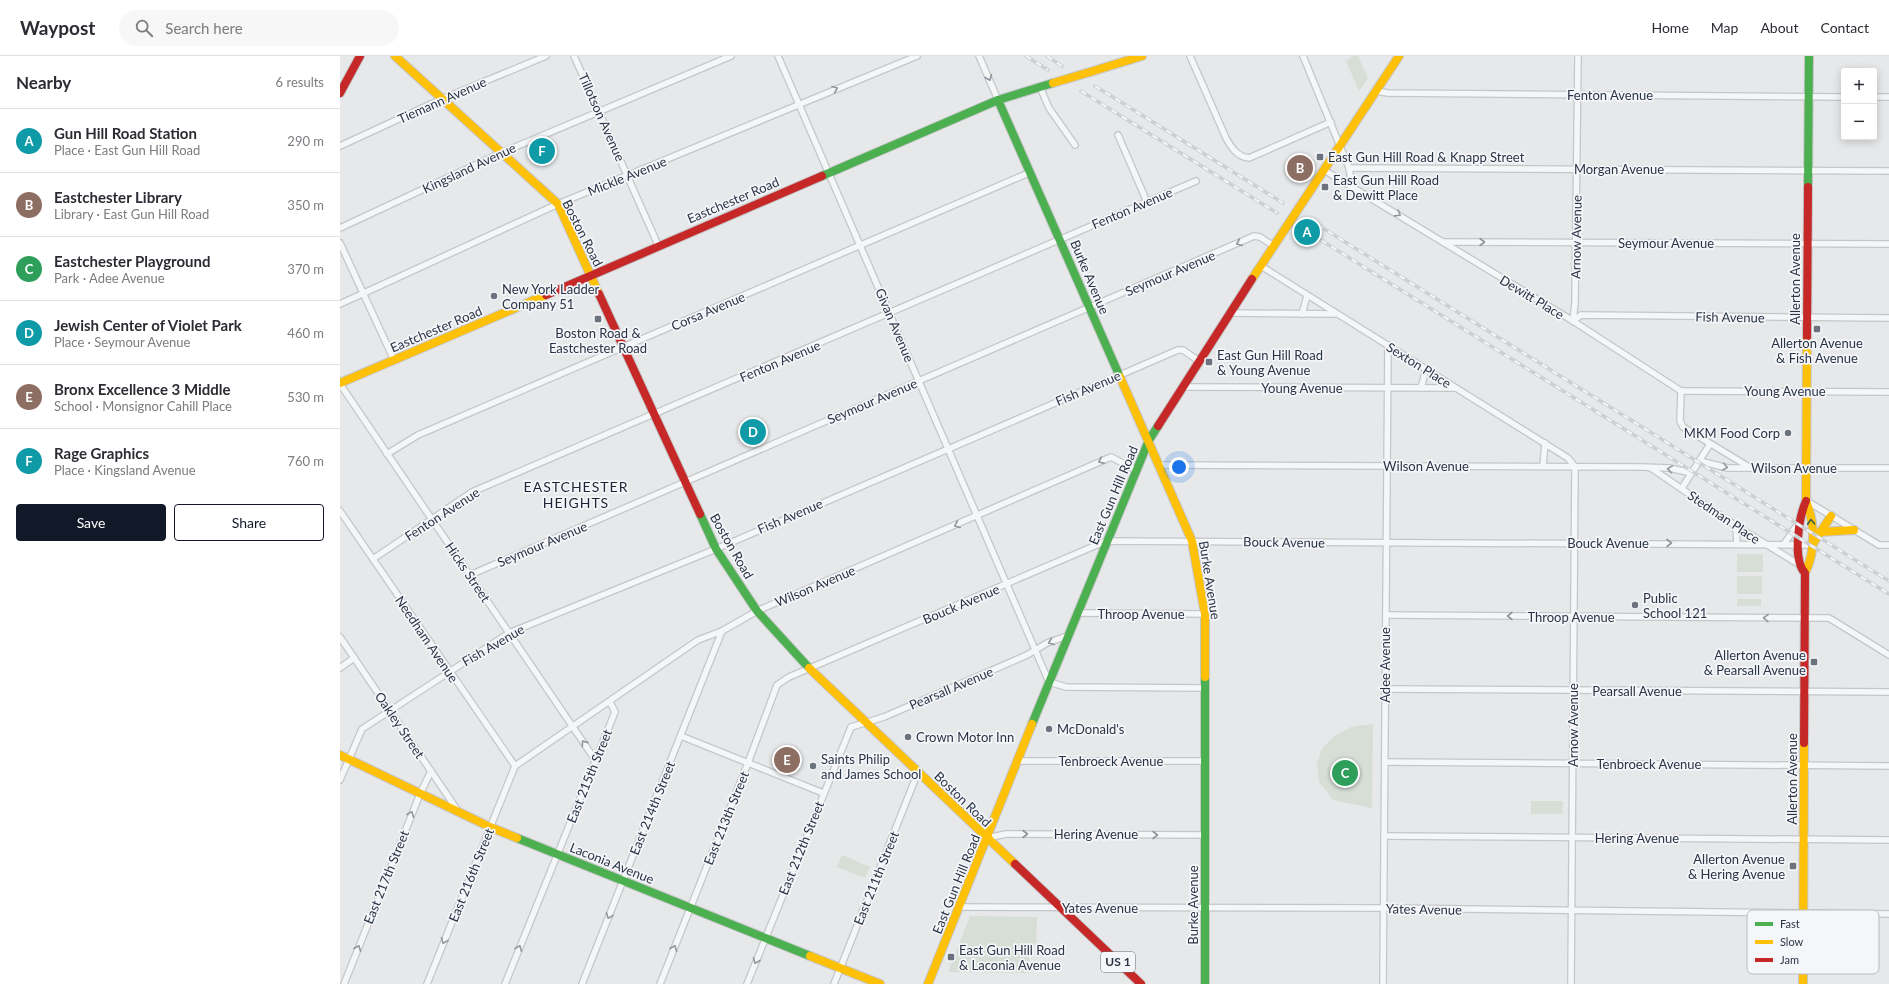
<!DOCTYPE html>
<html lang="en">
<head>
<meta charset="utf-8">
<style>
  body { margin:0; font-family:Lato,sans-serif; background:#f7f7f7; color:#2b2b33 }
  .controls { position:absolute; right:12px; top:12px; display:grid; overflow:hidden; border-radius:4px; box-shadow:0 2px 10px #0003 }
  .controls button { width:36px; height:36px; display:grid; place-items:center; padding:0; border:0; border-bottom:1px solid #e1e1e2; background:#fff; color:#2b2b33; font:20px sans-serif }
  .you { position:absolute; left:839px; top:411px; width:14px; height:14px; margin:-10px; border:3px solid #fff; border-radius:50%; background:#1a73e8; box-shadow:0 0 0 6px #1a73e833 }
  .badge { display:grid; place-items:center; width:26px; height:26px; border-radius:50%; background:#111827; color:#fff; font-size:13px; font-weight:700 }
  .pin { position:absolute; translate:-50% -50%; border:2px solid #fff; box-shadow:0 1px 4px #0006 }
  .list { margin:0; padding:0; list-style:none }
  h2 { display:flex; justify-content:space-between; align-items:center; height:52px; margin:0; padding:0 16px; font-size:17px }
  h2 small { font-size:13px; font-weight:400; color:#7c7c81 }
  .list li { display:grid; grid-template-columns:26px 1fr auto; gap:12px; align-items:center; box-sizing:border-box; height:64px; padding:0 16px; border-top:1px solid #e1e1e2 }
  .list b { display:block; font-size:15px; white-space:nowrap }
  .list p { margin:0; font-size:13px; white-space:nowrap; color:#7c7c81 }
  .list em { font-size:13px; font-style:normal; color:#7c7c81 }
  .actions { display:flex; gap:8px; padding:12px 16px }
  .actions a { flex:1; padding:9px 0; border:1px solid #111827; border-radius:4px; text-align:center; font-size:14px; color:#111827 }
  .actions .main { background:#111827; color:#fff }
  .icon { flex:none; width:22px; height:22px; fill:none; stroke:currentColor; stroke-width:2; stroke-linecap:round; stroke-linejoin:round }
  .map { position:relative; flex:none; width:1549px; height:928px; overflow:hidden }
  header { display:flex; align-items:center; gap:24px; box-sizing:border-box; height:56px; padding:0 20px; background:#fff; border-bottom:1px solid #e1e1e2 }
  header strong { font-size:19px }
  nav { display:flex; gap:22px; margin-inline-start:auto; font-size:14px }
  .search { width:280px; height:36px; background:#f7f7f7; display:flex; align-items:center; gap:10px; box-sizing:border-box; padding:0 14px; border-radius:22px; color:#7c7c81; font-size:15px }
  main { display:flex }
  aside { flex:1; background:#fff }
  .map>svg:first-child { display:block }
  .green { fill:#d6ded6 }
  .lines { fill:none; stroke-linecap:round; stroke-linejoin:round }
  .street-casing { stroke:#c4c6c8; stroke-width:8 }
  .fast-casing { stroke:#c4c6c8; stroke-width:10 }
  .slow-casing { stroke:#c4c6c8; stroke-width:10 }
  .jam-casing { stroke:#c4c6c8; stroke-width:10 }
  .street { stroke:#f5f6f7; stroke-width:5.5 }
  .fast { stroke:#4caf50; stroke-width:8 }
  .slow { stroke:#ffc107; stroke-width:8 }
  .jam { stroke:#c62828; stroke-width:8 }
  .rail-casing { stroke:#cecfd2; stroke-width:3.5 }
  .rail { stroke:#f4f6f9; stroke-width:2; stroke-dasharray:6; stroke-linecap:butt }
  .slow-bridge-casing { stroke:#c4c6c8; stroke-width:10; stroke-linecap:butt }
  .slow-bridge { stroke:#ffc107; stroke-width:8 }
  .oneway { stroke:#90959e }
  .oneway2 { stroke:#375f49 }
  .poi-dot { fill:#6c737f; stroke:#f4f6f9; stroke-width:1.5 }
  .labels { text-anchor:middle; stroke-width:3.5; stroke-linejoin:round; paint-order:stroke }
  .shield { fill:#f4f6f9; stroke:#676e7b; stroke-width:1 }
  .shield-label { font-size:12px; font-weight:bold; fill:#2b3445 }
  .street-label { font-size:13px; fill:#2b3445; stroke:#f4f6f9 }
  .poi-label { font-size:13px; fill:#2b3445; stroke:#f4f6f9; text-anchor:start }
  .neighbourhood-label { font-size:14px; letter-spacing:1px; fill:#1d2536; stroke:#f4f6f9 }
  .key { fill:#f4f6f9; stroke:#b8bcc3; stroke-width:1 }
  .key-label { font-size:11px; fill:#2b3445 }
</style>
</head>
<body>
<header>
<strong>Waypost</strong>
<div class="search"><svg class="icon" aria-label="search" viewBox="0 0 24 24"><circle cx="10" cy="10" r="6"/><path d="M15 15l6 6"/></svg>Search here</div>
<nav><a>Home</a><a>Map</a><a>About</a><a>Contact</a></nav>
</header>
<main>
<aside>
<h2>Nearby<small>6 results</small></h2>
<ul class="list">
<li><span class="badge" style="background:#0f9aa8">A</span><div><b>Gun Hill Road Station</b><p>Place · East Gun Hill Road</p></div><em>290 m</em></li>
<li><span class="badge" style="background:#8d6e63">B</span><div><b>Eastchester Library</b><p>Library · East Gun Hill Road</p></div><em>350 m</em></li>
<li><span class="badge" style="background:#2e9e5b">C</span><div><b>Eastchester Playground</b><p>Park · Adee Avenue</p></div><em>370 m</em></li>
<li><span class="badge" style="background:#0f9aa8">D</span><div><b>Jewish Center of Violet Park</b><p>Place · Seymour Avenue</p></div><em>460 m</em></li>
<li><span class="badge" style="background:#8d6e63">E</span><div><b>Bronx Excellence 3 Middle</b><p>School · Monsignor Cahill Place</p></div><em>530 m</em></li>
<li><span class="badge" style="background:#0f9aa8">F</span><div><b>Rage Graphics</b><p>Place · Kingsland Avenue</p></div><em>760 m</em></li>
</ul>
<div class="actions"><a class="main">Save</a><a>Share</a></div>
</aside>
<div class="map">
<svg width="1549" height="928" viewBox="0 0 1549 928">
  <rect width="100%" height="100%" fill="#e6e8ea"/>
  <g class="green">
    <path d="M1011,0h7l10,22 -9,13 -13,-30 5,-3z"/>
    <rect x="1397" y="498" width="26" height="18"/>
    <rect x="1397" y="520" width="25" height="18"/>
    <rect x="1397" y="543" width="24" height="7"/>
    <path d="M1033,668l-1,84 -39,-8 -14,-18 -2,-18 5,-15 12,-13 17,-9z"/>
    <path d="M1191,745h32l-1,13h-31z"/>
    <path d="M502,799l28,12 -5,11 -28,-11z"/>
    <path d="M630,860l67,1 -1,28h-7v28l-81,-1z"/>
  </g>
  <g class="lines">
    <defs>
      <g id="street">
        <path d="M234,0l84,189"/>
        <path d="M438,0l271,626 17,5 140,1"/>
        <path d="M639,0l19,44"/>
        <path d="M850,0l36,82c5,9 11,19 23,20l82,-36"/>
        <path d="M963,0l46,112 3,18"/>
        <path d="M700,31l9,21 26,37"/>
        <path d="M1036,35l12,2 456,4"/>
        <path d="M1534,41h15"/>
        <path d="M778,79l29,67"/>
        <path d="M0,90l102,-47 104,-43"/>
        <path d="M1009,112l540,3"/>
        <path d="M984,114l249,151 108,70"/>
        <path d="M0,172l161,-75 230,-97"/>
        <path d="M1103,186l446,2"/>
        <path d="M0,187l54,117"/>
        <path d="M921,210l307,192 7,9 -4,517"/>
        <path d="M0,248l218,-100 359,-148"/>
        <path d="M891,257l104,1"/>
        <path d="M962,258l5,-18"/>
        <path d="M1233,265l8,-6 308,3"/>
        <path d="M1233,265l2,-18 3,-247"/>
        <path d="M0,328l256,377"/>
        <path d="M842,331l273,1"/>
        <path d="M1081,332l5,-19"/>
        <path d="M1341,335l208,1"/>
        <path d="M1341,335l-1,30 3,6 66,40"/>
        <path d="M47,398l31,-19 613,-263"/>
        <path d="M1359,405l29,7h161"/>
        <path d="M820,409l482,2 27,1 23,5"/>
        <path d="M1203,410l2,-23"/>
        <path d="M1311,412l85,58 64,39"/>
        <path d="M1342,432l28,-44"/>
        <path d="M1467,445l72,44h10"/>
        <path d="M0,455l175,255"/>
        <path d="M1396,470l1,18"/>
        <path d="M1444,488l15,-22"/>
        <path d="M33,503l99,-67 724,-311"/>
        <path d="M130,519l784,-339 6,1 14,9"/>
        <path d="M737,557l128,1"/>
        <path d="M1046,559l443,3 60,37"/>
        <path d="M0,581l118,174"/>
        <path d="M0,612l14,-10"/>
        <path d="M1045,633l504,3"/>
        <path d="M341,680l142,57"/>
        <path d="M678,705h187"/>
        <path d="M1045,706l504,4"/>
        <path d="M175,710l183,-126 24,-9 35,-20 354,-154 25,13"/>
        <path d="M0,724l22,-51 147,-96 207,-84 462,-199h5l16,11"/>
        <path d="M1044,780l505,4"/>
        <path d="M647,782l19,-4 199,1"/>
        <path d="M619,851l424,1 506,6"/>
        <path d="M4,928l76,-190 11,-23"/>
        <path d="M87,928l88,-218"/>
        <path d="M165,928l110,-272 -5,-10"/>
        <path d="M242,928l140,-353"/>
        <path d="M320,928l88,-221 29,-78 12,-8 317,-136 706,4"/>
        <path d="M407,928l104,-257 33,-10 143,-62 20,-12 20,-7"/>
        <path d="M494,928l84,-212"/>
        <path d="M1043,928l5,-639"/>
      </g>
      <g id="fast">
        <path d="M658,44l122,277"/>
        <path d="M482,120l176,-76 55,-17"/>
        <path d="M1468,131l1,-131"/>
        <path d="M360,458l16,35 41,62 52,57"/>
        <path d="M865,621v307"/>
        <path d="M692,668l117,-284 9,-14"/>
        <path d="M177,782l293,118"/>
      </g>
      <g id="slow">
        <path d="M55,0l163,148 41,90"/>
        <path d="M750,16l52,-16"/>
        <path d="M912,223l147,-223"/>
        <path d="M780,321l72,164 13,73v63"/>
        <path d="M0,327l206,-88"/>
        <path d="M1480,476l34,-2"/>
        <path d="M1472,489l19,-29"/>
        <path d="M1465,517c11,-22 10,-50 1,-72l1,-164"/>
        <path d="M469,612l206,196"/>
        <path d="M0,699l150,72 27,11"/>
        <path d="M470,900l70,28"/>
        <path d="M588,928l104,-260"/>
        <path d="M1463,928l1,-241"/>
      </g>
      <g id="jam">
        <path d="M0,37l20,-37"/>
        <path d="M259,238l101,220"/>
        <path d="M206,239l276,-119"/>
        <path d="M1467,281l1,-150"/>
        <path d="M818,370l94,-147"/>
        <path d="M1464,687l1,-170c-13,-14 -6,-56 1,-72"/>
        <path d="M675,808l126,120"/>
      </g>
    </defs>
    <use href="#street" class="street-casing"/>
    <use href="#fast" class="fast-casing"/>
    <use href="#slow" class="slow-casing"/>
    <use href="#jam" class="jam-casing"/>
    <use href="#street" class="street"/>
    <use href="#fast" class="fast"/>
    <use href="#slow" class="slow"/>
    <use href="#jam" class="jam"/>
    <defs>
      <g id="rail">
        <path d="M686,0l22,14"/>
        <path d="M707,0l15,10"/>
        <path d="M755,30l188,117"/>
        <path d="M741,35l196,122"/>
        <path d="M978,169l571,356"/>
        <path d="M971,178l578,360"/>
      </g>
    </defs>
    <use href="#rail" class="rail-casing"/>
    <use href="#rail" class="rail"/>
    <defs>
      <path id="slow-bridge" d="M713,27l37,-11"/>
    </defs>
    <use href="#slow-bridge" class="slow-bridge-casing"/>
    <use href="#slow-bridge" class="slow-bridge"/>
  </g>
  <defs><path id="oneway-chevron" d="M-2-3.5L2.5 0L-2 3.5" fill="none" stroke-width="1.6" stroke-linecap="round" stroke-linejoin="round"/></defs>
  <g class="oneway">
    <use href="#oneway-chevron" transform="translate(649 22) rotate(67)"/>
    <use href="#oneway-chevron" transform="translate(495 33) rotate(-22)"/>
    <use href="#oneway-chevron" transform="translate(1058 158) rotate(32)"/>
    <use href="#oneway-chevron" transform="translate(1142 186)"/>
    <use href="#oneway-chevron" transform="translate(899 187) rotate(157)"/>
    <use href="#oneway-chevron" transform="translate(761 405) rotate(156)"/>
    <use href="#oneway-chevron" transform="translate(1385 411) rotate(10)"/>
    <use href="#oneway-chevron" transform="translate(1330 413) rotate(-171)"/>
    <use href="#oneway-chevron" transform="translate(617 469) rotate(157)"/>
    <use href="#oneway-chevron" transform="translate(1329 487)"/>
    <use href="#oneway-chevron" transform="translate(1170 560) rotate(-180)"/>
    <use href="#oneway-chevron" transform="translate(1426 562) rotate(-179)"/>
    <use href="#oneway-chevron" transform="translate(711 586) rotate(159)"/>
    <use href="#oneway-chevron" transform="translate(244 687) rotate(-125)"/>
    <use href="#oneway-chevron" transform="translate(71 758) rotate(-68)"/>
    <use href="#oneway-chevron" transform="translate(685 778)"/>
    <use href="#oneway-chevron" transform="translate(815 779)"/>
    <use href="#oneway-chevron" transform="translate(269 860) rotate(112)"/>
    <use href="#oneway-chevron" transform="translate(104 885) rotate(112)"/>
    <use href="#oneway-chevron" transform="translate(18 892) rotate(-68)"/>
    <use href="#oneway-chevron" transform="translate(179 892) rotate(-68)"/>
    <use href="#oneway-chevron" transform="translate(334 892) rotate(-68)"/>
    <use href="#oneway-chevron" transform="translate(416 905) rotate(112)"/>
  </g>
  <use class="oneway2" href="#oneway-chevron" transform="translate(1471 466) rotate(-93)"/>
  <g class="poi-dot">
    <rect x="976" y="97" width="8" height="8" rx="2"/>
    <rect x="981" y="127" width="8" height="8" rx="2"/>
    <circle cx="154" cy="240" r="4"/>
    <rect x="254" y="259" width="8" height="8" rx="2"/>
    <rect x="1473" y="269" width="8" height="8" rx="2"/>
    <rect x="865" y="302" width="8" height="8" rx="2"/>
    <circle cx="1448" cy="377" r="4"/>
    <circle cx="1295" cy="549" r="4"/>
    <rect x="1470" y="602" width="8" height="8" rx="2"/>
    <circle cx="709" cy="673" r="4"/>
    <circle cx="568" cy="681" r="4"/>
    <circle cx="473" cy="710" r="4"/>
    <rect x="1449" y="806" width="8" height="8" rx="2"/>
    <rect x="607" y="897" width="8" height="8" rx="2"/>
  </g>
  <g class="labels">
    <rect class="shield" x="761" y="896" width="34" height="20" rx="3"/>
    <g class="shield-label">
      <text x="778" y="910">US 1</text>
    </g>
    <g class="street-label">
      <text x="1270" y="44">Fenton Avenue</text>
      <text transform="translate(102 44) rotate(-24)" y="5">Tiemann Avenue</text>
      <text transform="translate(262 61) rotate(66)" y="5">Tillotson Avenue</text>
      <text transform="translate(129 112) rotate(-25)" y="5">Kingsland Avenue</text>
      <text x="1279" y="118">Morgan Avenue</text>
      <text transform="translate(287 120) rotate(-22)" y="5">Mickle Avenue</text>
      <text transform="translate(393 144) rotate(-23)" y="5">Eastchester Road</text>
      <text transform="translate(792 152) rotate(-23)" y="5">Fenton Avenue</text>
      <text transform="translate(243 177) rotate(63)" y="5">Boston Road</text>
      <text transform="translate(1236 181) rotate(-89)" y="5">Arnow Avenue</text>
      <text x="1326" y="192">Seymour Avenue</text>
      <text transform="translate(830 217) rotate(-23)" y="5">Seymour Avenue</text>
      <text transform="translate(750 221) rotate(67)" y="5">Burke Avenue</text>
      <text transform="translate(1455 223) rotate(-90)" y="5">Allerton Avenue</text>
      <text transform="translate(1192 241) rotate(31)" y="5">Dewitt Place</text>
      <text transform="translate(368 255) rotate(-23)" y="5">Corsa Avenue</text>
      <text transform="translate(1390 261) rotate(1)" y="5">Fish Avenue</text>
      <text transform="translate(555 269) rotate(67)" y="5">Givan Avenue</text>
      <text transform="translate(96 273) rotate(-23)" y="5">Eastchester Road</text>
      <text transform="translate(440 305) rotate(-23)" y="5">Fenton Avenue</text>
      <text transform="translate(1079 309) rotate(32)" y="5">Sexton Place</text>
      <text transform="translate(748 332) rotate(-23)" y="5">Fish Avenue</text>
      <text x="962" y="337">Young Avenue</text>
      <text x="1445" y="340">Young Avenue</text>
      <text transform="translate(532 345) rotate(-23)" y="5">Seymour Avenue</text>
      <text x="1086" y="415">Wilson Avenue</text>
      <text x="1454" y="417">Wilson Avenue</text>
      <text transform="translate(773 439) rotate(-67)" y="5">East Gun Hill Road</text>
      <text transform="translate(102 458) rotate(-33)" y="5">Fenton Avenue</text>
      <text transform="translate(450 460) rotate(-23)" y="5">Fish Avenue</text>
      <text transform="translate(1384 461) rotate(34)" y="5">Stedman Place</text>
      <text transform="translate(944 486) rotate(1)" y="5">Bouck Avenue</text>
      <text x="1268" y="492">Bouck Avenue</text>
      <text transform="translate(202 488) rotate(-23)" y="5">Seymour Avenue</text>
      <text transform="translate(392 490) rotate(60)" y="5">Boston Road</text>
      <text transform="translate(128 516) rotate(56)" y="5">Hicks Street</text>
      <text transform="translate(870 524) rotate(81)" y="5">Burke Avenue</text>
      <text transform="translate(475 530) rotate(-23)" y="5">Wilson Avenue</text>
      <text transform="translate(621 548) rotate(-23)" y="5">Bouck Avenue</text>
      <text x="801" y="563">Throop Avenue</text>
      <text x="1231" y="566">Throop Avenue</text>
      <text transform="translate(87 583) rotate(56)" y="5">Needham Avenue</text>
      <text transform="translate(153 589) rotate(-30)" y="5">Fish Avenue</text>
      <text transform="translate(1045 609) rotate(-90)" y="5">Adee Avenue</text>
      <text transform="translate(611 632) rotate(-23)" y="5">Pearsall Avenue</text>
      <text x="1297" y="640">Pearsall Avenue</text>
      <text transform="translate(60 669) rotate(56)" y="5">Oakley Street</text>
      <text transform="translate(1233 669) rotate(-90)" y="5">Arnow Avenue</text>
      <text x="771" y="710">Tenbroeck Avenue</text>
      <text x="1309" y="713">Tenbroeck Avenue</text>
      <text transform="translate(249 720) rotate(-68)" y="5">East 215th Street</text>
      <text transform="translate(1452 723) rotate(-90)" y="5">Allerton Avenue</text>
      <text transform="translate(623 743) rotate(44)" y="5">Boston Road</text>
      <text transform="translate(312 752) rotate(-68)" y="5">East 214th Street</text>
      <text transform="translate(386 762) rotate(-68)" y="5">East 213th Street</text>
      <text x="756" y="783">Hering Avenue</text>
      <text x="1297" y="787">Hering Avenue</text>
      <text transform="translate(461 792) rotate(-68)" y="5">East 212th Street</text>
      <text transform="translate(272 807) rotate(22)" y="5">Laconia Avenue</text>
      <text transform="translate(131 819) rotate(-68)" y="5">East 216th Street</text>
      <text transform="translate(46 821) rotate(-68)" y="5">East 217th Street</text>
      <text transform="translate(536 822) rotate(-68)" y="5">East 211th Street</text>
      <text transform="translate(616 828) rotate(-68)" y="5">East Gun Hill Road</text>
      <text transform="translate(853 849) rotate(-90)" y="5">Burke Avenue</text>
      <text x="760" y="857">Yates Avenue</text>
      <text transform="translate(1084 853) rotate(1)" y="5">Yates Avenue</text>
    </g>
    <g class="poi-label">
      <text x="988" y="106">East Gun Hill Road &amp; Knapp Street</text>
      <text x="993" y="129">East Gun Hill Road<tspan x="993" dy="15">&amp; Dewitt Place</tspan></text>
      <text x="162" y="238">New York Ladder<tspan x="162" dy="15">Company 51</tspan></text>
      <text x="258" y="282" text-anchor="middle">Boston Road &amp;<tspan x="258" dy="15">Eastchester Road</tspan></text>
      <text x="1477" y="292" text-anchor="middle">Allerton Avenue<tspan x="1477" dy="15">&amp; Fish Avenue</tspan></text>
      <text x="877" y="304">East Gun Hill Road<tspan x="877" dy="15">&amp; Young Avenue</tspan></text>
      <text x="1440" y="382" text-anchor="end">MKM Food Corp</text>
      <text x="1303" y="547">Public<tspan x="1303" dy="15">School 121</tspan></text>
      <text x="1466" y="604" text-anchor="end">Allerton Avenue<tspan x="1466" dy="15">&amp; Pearsall Avenue</tspan></text>
      <text x="717" y="678">McDonald's</text>
      <text x="576" y="686">Crown Motor Inn</text>
      <text x="481" y="708">Saints Philip<tspan x="481" dy="15">and James School</tspan></text>
      <text x="1445" y="808" text-anchor="end">Allerton Avenue<tspan x="1445" dy="15">&amp; Hering Avenue</tspan></text>
      <text x="619" y="899">East Gun Hill Road<tspan x="619" dy="15">&amp; Laconia Avenue</tspan></text>
    </g>
    <g class="neighbourhood-label">
      <text x="236" y="436">EASTCHESTER<tspan x="236" dy="16">HEIGHTS</tspan></text>
    </g>
  </g>
  <rect x="1407" y="854" width="132" height="64" rx="6" class="key"/>
  <rect x="1415" y="866" width="18" height="4" fill="#4caf50"/>
  <rect x="1415" y="884" width="18" height="4" fill="#ffc107"/>
  <rect x="1415" y="902" width="18" height="4" fill="#c62828"/>
  <g class="key-label">
    <text x="1440" y="872">Fast</text>
    <text x="1440" y="890">Slow</text>
    <text x="1440" y="908">Jam</text>
  </g>
</svg>
<div class="controls">
<button>+</button>
<button>−</button>
</div>
<div class="you"></div>
<div class="pin badge" style="left:967px;top:176px;background:#0f9aa8">A</div>
<div class="pin badge" style="left:960px;top:112px;background:#8d6e63">B</div>
<div class="pin badge" style="left:1005px;top:717px;background:#2e9e5b">C</div>
<div class="pin badge" style="left:413px;top:376px;background:#0f9aa8">D</div>
<div class="pin badge" style="left:447px;top:704px;background:#8d6e63">E</div>
<div class="pin badge" style="left:202px;top:95px;background:#0f9aa8">F</div>
</div>
</main>
</body>
</html>
